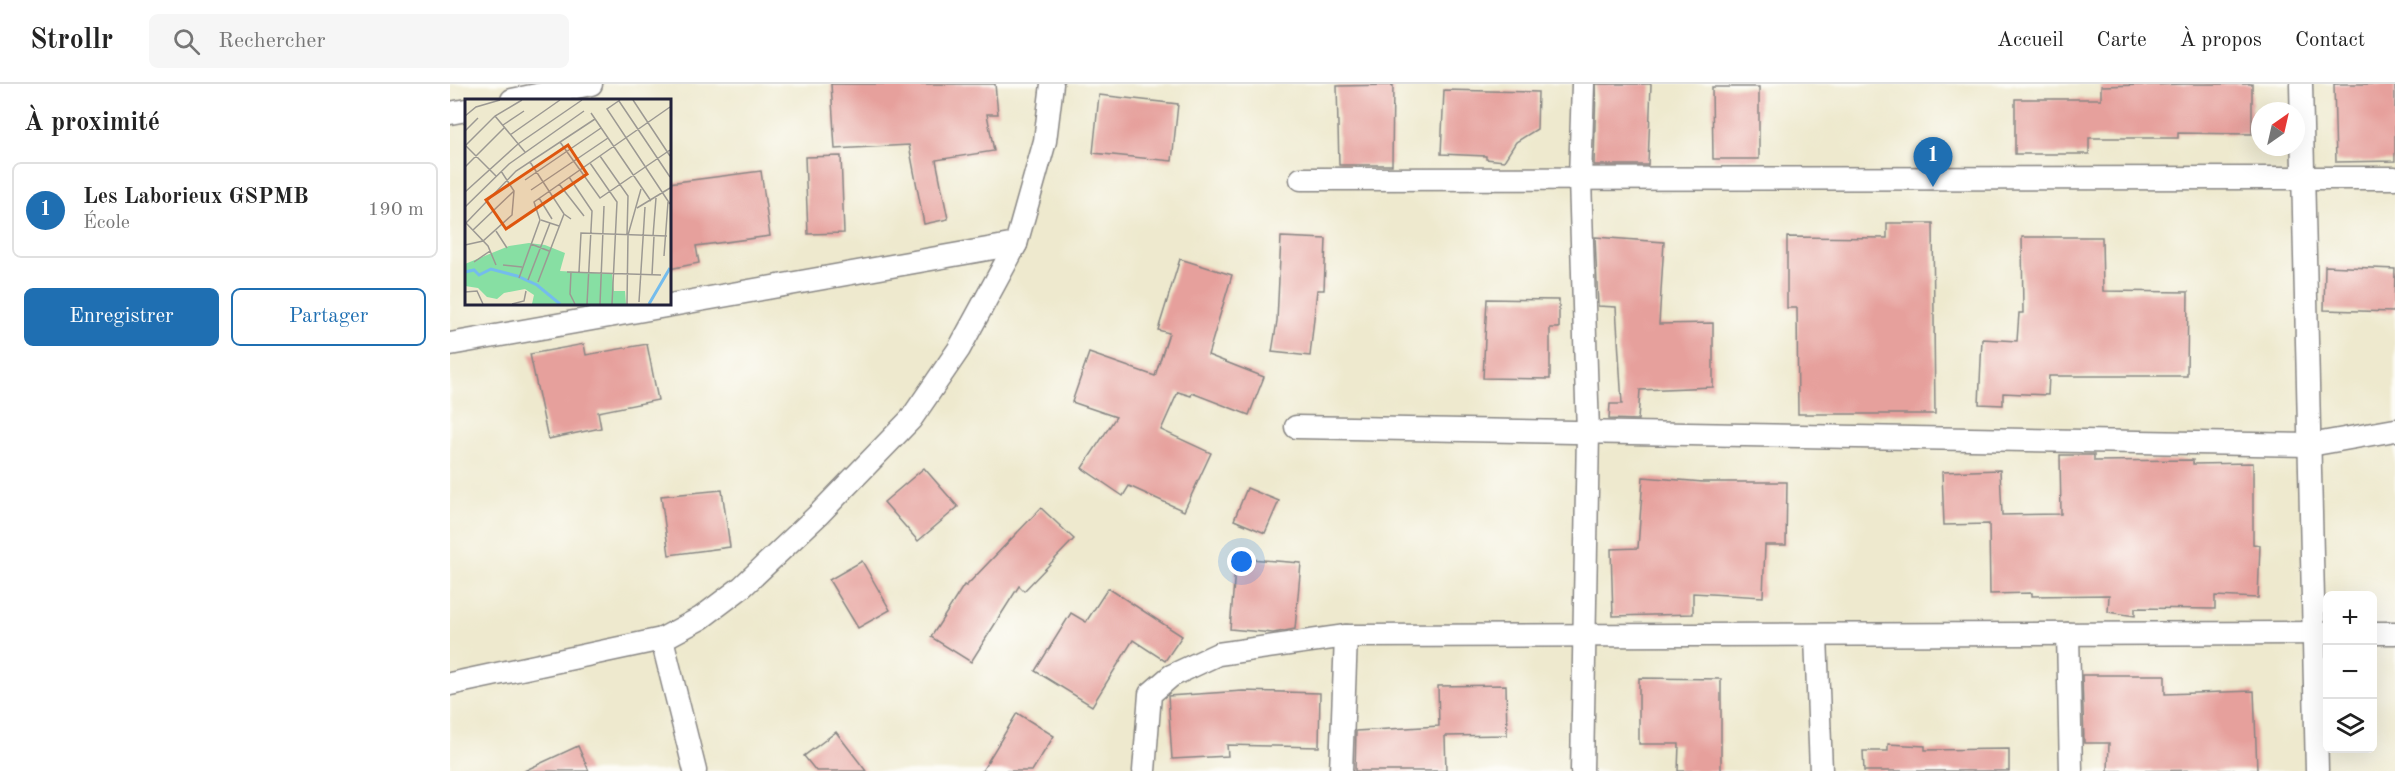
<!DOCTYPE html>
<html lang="fr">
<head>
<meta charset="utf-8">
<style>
  body { margin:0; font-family:"Old Standard TT",serif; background:#f6f6f6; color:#222 }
  .controls { position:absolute; right:18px; bottom:18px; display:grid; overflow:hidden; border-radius:9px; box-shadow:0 6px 24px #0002 }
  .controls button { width:54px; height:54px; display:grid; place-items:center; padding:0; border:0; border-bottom:2px solid #e0e0e0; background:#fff; color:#222; font:30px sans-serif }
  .compass { position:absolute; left:1801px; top:18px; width:54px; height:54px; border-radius:50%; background:#fff; box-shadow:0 6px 24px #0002; rotate:34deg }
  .you { position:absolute; left:792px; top:478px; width:21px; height:21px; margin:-15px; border:4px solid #fff; border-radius:50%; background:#1a73e8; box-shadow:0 0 0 9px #1a73e833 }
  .badge { display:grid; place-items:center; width:39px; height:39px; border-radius:50%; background:#1f6fb2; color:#fff; font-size:20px; font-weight:700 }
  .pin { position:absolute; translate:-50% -50px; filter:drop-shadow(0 2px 3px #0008) }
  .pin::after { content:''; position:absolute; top:32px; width:21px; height:18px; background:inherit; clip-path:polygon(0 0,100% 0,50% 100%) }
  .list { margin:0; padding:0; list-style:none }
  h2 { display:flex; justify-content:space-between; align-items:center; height:78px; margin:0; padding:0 24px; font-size:26px }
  h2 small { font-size:20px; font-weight:400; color:#767676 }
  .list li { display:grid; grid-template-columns:39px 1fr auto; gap:18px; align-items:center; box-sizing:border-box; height:96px; margin:0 12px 12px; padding:0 12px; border:2px solid #e0e0e0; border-radius:9px }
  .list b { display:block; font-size:22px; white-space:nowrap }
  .list p { margin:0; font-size:20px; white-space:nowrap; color:#767676 }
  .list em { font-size:20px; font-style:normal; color:#767676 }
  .actions { display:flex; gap:12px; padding:18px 24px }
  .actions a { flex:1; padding:14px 0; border:2px solid #1f6fb2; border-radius:9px; text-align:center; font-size:21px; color:#1f6fb2 }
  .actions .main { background:#1f6fb2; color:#fff }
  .icon { flex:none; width:33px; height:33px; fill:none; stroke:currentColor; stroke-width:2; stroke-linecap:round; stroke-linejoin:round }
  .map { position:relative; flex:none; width:1945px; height:687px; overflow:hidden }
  header { display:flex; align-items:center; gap:36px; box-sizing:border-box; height:84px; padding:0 30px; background:#fff; border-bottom:2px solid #e0e0e0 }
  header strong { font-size:28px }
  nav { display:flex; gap:33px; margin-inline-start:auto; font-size:21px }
  .search { width:420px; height:54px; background:#f6f6f6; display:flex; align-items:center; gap:15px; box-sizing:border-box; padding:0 21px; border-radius:9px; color:#767676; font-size:22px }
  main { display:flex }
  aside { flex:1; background:#fff }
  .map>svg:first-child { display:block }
  .building { fill:#e6a09c }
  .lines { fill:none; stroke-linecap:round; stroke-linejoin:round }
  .street-casing { stroke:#888684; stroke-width:25 }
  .street { stroke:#fff; stroke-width:22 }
  .inset-river { fill:none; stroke:#74bcec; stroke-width:3 }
  .inset-road { fill:none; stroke:#9c9993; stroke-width:1.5 }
  .view { fill:#de560e; fill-opacity:0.15; stroke:#de560e; stroke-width:3 }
  .inset-edge { fill:none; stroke:#22223b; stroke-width:3 }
</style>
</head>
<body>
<header>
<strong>Strollr</strong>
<div class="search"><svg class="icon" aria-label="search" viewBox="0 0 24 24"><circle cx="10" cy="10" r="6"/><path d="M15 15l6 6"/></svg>Rechercher</div>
<nav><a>Accueil</a><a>Carte</a><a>À propos</a><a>Contact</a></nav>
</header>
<main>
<aside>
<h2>À proximité<small></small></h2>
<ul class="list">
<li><span class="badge">1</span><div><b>Les Laborieux GSPMB</b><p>École</p></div><em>190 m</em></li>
</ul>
<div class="actions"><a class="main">Enregistrer</a><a>Partager</a></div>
</aside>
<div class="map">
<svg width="1945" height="687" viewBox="0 0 1945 687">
  <rect width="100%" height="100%" fill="#fdfcf7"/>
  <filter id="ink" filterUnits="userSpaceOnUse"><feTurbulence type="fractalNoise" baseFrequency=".0167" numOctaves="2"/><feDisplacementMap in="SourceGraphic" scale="12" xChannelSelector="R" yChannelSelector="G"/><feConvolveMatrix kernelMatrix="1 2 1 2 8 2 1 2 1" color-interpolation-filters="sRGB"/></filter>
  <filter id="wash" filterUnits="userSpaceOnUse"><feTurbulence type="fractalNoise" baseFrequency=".008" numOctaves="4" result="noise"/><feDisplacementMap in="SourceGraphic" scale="24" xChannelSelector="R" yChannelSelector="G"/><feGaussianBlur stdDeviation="1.35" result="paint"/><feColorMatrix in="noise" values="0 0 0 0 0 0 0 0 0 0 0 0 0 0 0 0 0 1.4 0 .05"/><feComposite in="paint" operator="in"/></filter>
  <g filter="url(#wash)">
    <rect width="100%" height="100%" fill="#eee9ce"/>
    <g id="blocks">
      <g class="building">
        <path d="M381,0h164l3,30h-11l7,37 -58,9 12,59 -24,5 -15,-79 -74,4z"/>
        <path d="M1146,0h55l-3,81h-54z"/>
        <path d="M1736,0h66v50l-74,-1v5h-89v16h-74v-55h86v-13z"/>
        <path d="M1884,0h61v77l-59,1z"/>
        <path d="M943,1l-1,80h-53l-2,-79z"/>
        <path d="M1262,3h47v72h-46z"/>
        <path d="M994,6l94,2 -1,37 -21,13 -12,19 -18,-2v-3l-45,-2z"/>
        <path d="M649,11l79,9 -6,57 -79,-8z"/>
        <path d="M391,72l3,77 -36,1 -3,-77z"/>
        <path d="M311,87l9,65 -74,10 3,17 -30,6v-86z"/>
        <path d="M1437,139h46l2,191h-137l-1,-106h-10v-71l100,1z"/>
        <path d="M831,153l45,2 -2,51h-7l-7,66 -38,-4 5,-31z"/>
        <path d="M1145,153l69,5 -5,82 54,-1v64l-73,3 -2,30 -29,-1 1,-15h12l-6,-97 -18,-1z"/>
        <path d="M1572,153h80l1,54 85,1 -1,84h-138l-1,19 -45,-2v12l-24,-1 3,-65 35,2 2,-28h4z"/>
        <path d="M730,175l52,16 -24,80 56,22 -15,38 -57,-22 -1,3 -13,-4 -17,38 50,23 -27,58 -55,-25 -6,10 -41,-28 34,-51 -44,-15 17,-49 66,23 14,-43 -11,-3z"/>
        <path d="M1875,182l70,3 -1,43 -70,-2z"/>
        <path d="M1037,215l72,1v28h-9v51l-67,-1z"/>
        <path d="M134,260l2,11 61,-11 11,56 -60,12 3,16 -53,11 -18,-85z"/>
        <path d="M1610,371h34v6l99,-1v4l60,-1v81l7,1 -2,53 -43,-2v13l-80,-1v8l-27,-4 1,-17 -77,1v-3l-42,1 -1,-70 -45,1 -2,-53 58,-2 2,45 59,-1z"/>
        <path d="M474,384l34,39 -40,34 -34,-39z"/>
        <path d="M1193,393l60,5h84l-1,63h-21l-2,52 -70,-4v21l-80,2 -2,-67 27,-1z"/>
        <path d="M797,404l32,13 -14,32 -31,-13z"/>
        <path d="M272,406l8,57 -61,8 -8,-59z"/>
        <path d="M591,424l33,31 -50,52 -5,-5 -48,76 -40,-25 33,-52 2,1z"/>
        <path d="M786,474l65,5 -6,66 -22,4 -43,-4z"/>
        <path d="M412,477l28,49 -32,18 -29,-48z"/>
        <path d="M658,504l74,48 -17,25 -32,-21 -41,66 -57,-35 36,-58 15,9z"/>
        <path d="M1632,591h83v19l89,-3 3,79 -149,1 1,-28h-25z"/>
        <path d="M1189,594l82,1v92h-43l1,-27h-40z"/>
        <path d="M1056,601l1,50 -62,1 1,35h-91l1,-40 83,-5 -1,-40z"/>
        <path d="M793,607l77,2 -1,54 -92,-2 1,11 -56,3 -4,-63z"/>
        <path d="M567,629l37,23 -22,35h-50z"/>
        <path d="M386,648l30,39h-50l-12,-15z"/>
        <path d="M1438,660l37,2v4l84,-1v22h-145l-1,-20h25z"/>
        <path d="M128,662l11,25h-65z"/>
      </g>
    </g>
  </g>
  <g filter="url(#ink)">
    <use href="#blocks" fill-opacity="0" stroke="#888684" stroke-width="1.5"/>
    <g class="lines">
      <defs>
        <g id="street">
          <path d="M1851,0l16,687"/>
          <path d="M62,16l79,-16"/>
          <path d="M0,29l16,-3"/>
          <path d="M851,95l1094,-1"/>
          <path d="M0,260l566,-100"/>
          <path d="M846,343l1014,18 85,-15"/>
          <path d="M1922,549h23"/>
          <path d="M1618,550l3,137"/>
          <path d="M1366,551l5,136"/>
          <path d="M212,555l33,132"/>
          <path d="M0,600l212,-45 39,-21 41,-31 76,-72 93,-96 48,-70 57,-105 29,-103 7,-57"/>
          <path d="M694,687l6,-77 21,-18 47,-22 128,-18 982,-3"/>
          <path d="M891,687l5,-135"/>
          <path d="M1132,687l6,-339 -8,-253 3,-95"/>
        </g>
      </defs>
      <use href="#street" class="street-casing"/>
      <use href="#street" class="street"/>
    </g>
  </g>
  <g transform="translate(15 15)">
    <rect width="206" height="206" fill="#eee9ce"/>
    <path d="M64,144l16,2 20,8 -5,18 52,3 2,17h11l1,13h-94l2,-9 -9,-6 -21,4 -7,6 -10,-2 -9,-9 -13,-2v-22l44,-18z" fill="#87dfa3"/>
    <path class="inset-river" d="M0,173l9,-2 5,5 12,-6 26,7 20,9 23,19M184,205l21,-36"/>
    <path class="inset-road" d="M155,1l-13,9 63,95M168,1l37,56M154,2l51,76M126,14l60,88M0,17l11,-9 24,-7M30,17l30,36M38,26l21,-14M0,32l13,-13M45,36l50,-35M95,43l40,56 70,-48M0,47l30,-30 27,-16M1,47l30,30M135,57l28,40 -1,39M65,63l34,52 7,5M125,64l27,39 -5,102M0,68l39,-39M104,78l23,34 -5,93M60,81l76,-52M94,85l25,32M66,91l77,-52M0,93l53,-48 64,-44M74,99l13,21M0,108l44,-43 75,-53M172,109l33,-20M76,121l18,6M1,124l50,-52 79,-52M1,124l22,23 8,19M8,131l41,-39M31,132l11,17M188,137l3,-38M66,145l18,7M0,146l18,-4 29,-26 2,-24 -13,-20M199,157l4,-54M9,163l16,-11M38,166l19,2M102,173l94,3M106,173l-1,22 5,10M114,173l2,-39 86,3M187,176l2,-39M54,179l21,-58 -6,-18 136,-95M63,181l22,-57M73,183l26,-68M0,193l12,-1 6,13M174,203l6,-95M47,205l12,-3 2,-10M135,205l4,-98M162,205l1,-69 13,-46"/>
    <path class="view" d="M103,46l19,29 -81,55 -20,-29z"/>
    <rect width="206" height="206" class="inset-edge"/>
  </g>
</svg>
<div class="controls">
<button>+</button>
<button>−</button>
<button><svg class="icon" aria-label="layers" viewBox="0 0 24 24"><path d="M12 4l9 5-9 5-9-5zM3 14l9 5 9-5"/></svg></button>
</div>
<svg class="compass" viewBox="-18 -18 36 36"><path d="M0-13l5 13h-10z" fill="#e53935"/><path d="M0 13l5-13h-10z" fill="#767676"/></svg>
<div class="you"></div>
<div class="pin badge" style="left:1483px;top:103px">1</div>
</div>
</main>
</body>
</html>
